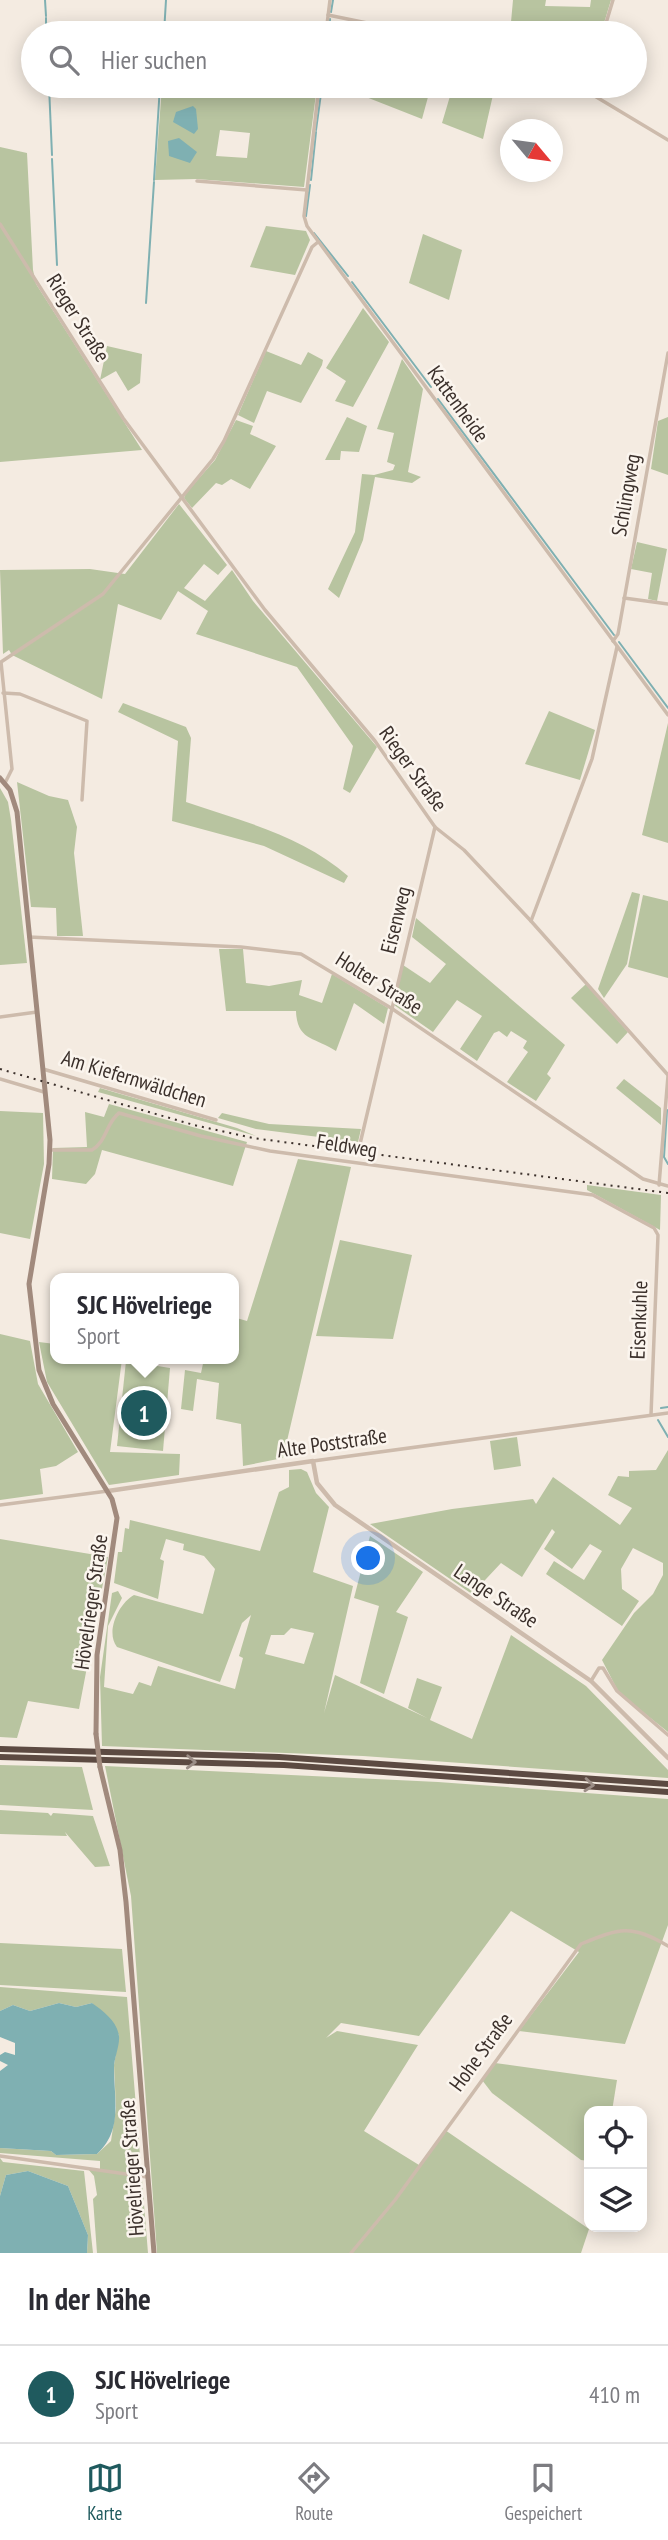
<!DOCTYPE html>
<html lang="de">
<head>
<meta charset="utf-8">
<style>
  body { margin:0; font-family:"PT Sans Narrow",sans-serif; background:#f7f7f7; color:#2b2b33 }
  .controls { position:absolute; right:21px; bottom:21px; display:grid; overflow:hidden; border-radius:14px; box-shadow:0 4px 18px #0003 }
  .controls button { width:63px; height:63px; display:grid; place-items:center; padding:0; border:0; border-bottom:2px solid #e1e1e2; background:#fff; color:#2b2b33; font:35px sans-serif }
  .compass { position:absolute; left:500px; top:119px; width:63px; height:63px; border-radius:50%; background:#fff; box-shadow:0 4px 18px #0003; rotate:119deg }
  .you { position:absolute; left:369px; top:1559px; width:24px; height:24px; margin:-18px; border:5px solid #fff; border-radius:50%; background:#1a73e8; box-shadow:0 0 0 10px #1a73e833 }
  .badge { display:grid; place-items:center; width:46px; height:46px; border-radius:50%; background:#1f5a5e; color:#fff; font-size:23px; font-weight:700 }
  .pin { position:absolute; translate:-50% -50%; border:4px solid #fff; box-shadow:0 2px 7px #0006 }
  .popup { position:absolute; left:50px; top:1273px; width:189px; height:91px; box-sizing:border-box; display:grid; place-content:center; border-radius:14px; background:#fff; filter:drop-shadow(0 2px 5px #0005); font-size:23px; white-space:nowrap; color:#7c7c81 }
  .popup b { font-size:26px; color:#2b2b33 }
  .popup::after { content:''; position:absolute; left:50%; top:100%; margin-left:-14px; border:14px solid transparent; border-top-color:#fff }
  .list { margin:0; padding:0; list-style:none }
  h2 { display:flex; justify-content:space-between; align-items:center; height:91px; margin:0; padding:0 28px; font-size:30px }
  h2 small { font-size:23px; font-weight:400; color:#7c7c81 }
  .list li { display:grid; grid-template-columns:46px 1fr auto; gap:21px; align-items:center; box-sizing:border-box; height:98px; padding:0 28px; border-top:2px solid #e1e1e2 }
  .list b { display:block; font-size:26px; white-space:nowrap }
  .list p { margin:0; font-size:23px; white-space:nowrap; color:#7c7c81 }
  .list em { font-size:23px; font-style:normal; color:#7c7c81 }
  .icon { flex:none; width:38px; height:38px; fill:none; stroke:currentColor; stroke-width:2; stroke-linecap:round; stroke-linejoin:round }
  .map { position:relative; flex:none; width:668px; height:2253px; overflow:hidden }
  .search { position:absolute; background:#fff; box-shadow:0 4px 18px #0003; left:21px; right:21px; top:21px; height:77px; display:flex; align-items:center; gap:18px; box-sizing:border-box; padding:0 24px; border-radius:38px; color:#7c7c81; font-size:26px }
  .sheet { height:189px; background:#fff }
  nav { display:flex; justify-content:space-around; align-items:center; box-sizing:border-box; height:98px; border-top:2px solid #e1e1e2; background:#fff; font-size:19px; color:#7c7c81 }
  nav a { display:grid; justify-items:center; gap:4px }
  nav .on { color:#1f5a5e }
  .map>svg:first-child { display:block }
  .green { fill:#b8c4a0; fill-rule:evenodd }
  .water { fill:#7fb0b2 }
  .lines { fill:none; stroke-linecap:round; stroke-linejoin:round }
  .stream { stroke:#7fb0b2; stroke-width:2 }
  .minor { stroke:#cdbbac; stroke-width:3.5 }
  .tertiary { stroke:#cdbbac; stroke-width:4.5 }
  .secondary { stroke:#a18a7d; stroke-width:5 }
  .motorway { stroke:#5c4a42; stroke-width:6 }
  .rail { stroke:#3b302b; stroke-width:2; stroke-dasharray:2 5; stroke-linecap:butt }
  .secondary-bridge { stroke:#a18a7d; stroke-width:5 }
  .oneway { stroke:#9c8e87 }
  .labels { text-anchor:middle; stroke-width:5; stroke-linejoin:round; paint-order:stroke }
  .street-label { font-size:21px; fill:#3b302b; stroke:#fbf5ee }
</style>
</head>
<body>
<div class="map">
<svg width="668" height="2253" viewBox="0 0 668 2253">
  <rect width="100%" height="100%" fill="#f4ebe1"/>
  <g class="green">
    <path d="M513,0h33l-1,6 45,1 1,-7h20l-10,33h-91z"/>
    <path d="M162,86h155l-13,101 -108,-8 -41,1zM220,130l30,3 -3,25 -31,-2z"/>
    <path d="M338,86h93l-9,33z"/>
    <path d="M453,86l20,4 4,-4h18l-12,53 -41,-16z"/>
    <path d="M0,147l27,6 6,117 3,14 106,166 -142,12z"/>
    <path d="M266,226l40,5 4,9 -15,35 -45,-8z"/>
    <path d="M423,234l39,16 -13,50 -40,-17z"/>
    <path d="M363,308l26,34 -36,65 -18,-6 11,-20 -20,-13z"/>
    <path d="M107,346l35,8 -2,29 -12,8 -12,-20 -16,9z"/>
    <path d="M266,351l35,14 7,-13 15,8 -1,5 -21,38 -34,-12 -13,32 -16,-8z"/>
    <path d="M402,359l21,30 -15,83 13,5 -9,6 -37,-6 -12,63 -24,58 -11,-9 27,-57 7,-58 12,1 19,-5 2,-5 -8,-3 7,-29 -17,-4z"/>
    <path d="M347,417l20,9 -8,26 -18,-1 -1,9h-15z"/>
    <path d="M668,417v58l-17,-6 7,-48z"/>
    <path d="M236,420l17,6 -3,8 26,12 -26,43 -19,-10 -9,6 -6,-2 -24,25 -8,-10 2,-5 29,-33z"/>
    <path d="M179,504l48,61 -9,10 -14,-11 -20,24 21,13 27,-31 21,31 124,146 -27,46 -7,-4 10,-43 -56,-79 -101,-33 12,-23 -30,-20 -17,29 -43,-16 -16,95 -90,-44 -3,-5 -6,4 -3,-84 90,-1 35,5z"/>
    <path d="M637,542l30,7 -10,52 -9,-2 4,-26 -21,-4z"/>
    <path d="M123,703l63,24 5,11 -5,64c56,19 117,34 162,74l-4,7 -80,-37 -92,-25 6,-80 -60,-29z"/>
    <path d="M549,711l46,19 -15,50 -55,-16z"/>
    <path d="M668,723v120l-26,-8z"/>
    <path d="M17,782l32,14 19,4 9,27 -3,26 9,83h-26l-1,-28 -25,-1z"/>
    <path d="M0,788l8,14 3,18 16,143 -27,2z"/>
    <path d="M632,892l8,2 -13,70 -23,34 -6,-9z"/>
    <path d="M643,895l25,6v77l-40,-11z"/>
    <path d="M416,918l149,127 -18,29 4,4 -15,23 -29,-19 21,-30 -5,-4 4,-7 -16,-10 -4,6 -8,-6 -5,2 -17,28 -17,-12 22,-33 -25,-16 -24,32 -39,-27 9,-40 27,18 16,-19 -34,-27z"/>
    <path d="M219,949h24l3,34 23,3 33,-6 -3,15 23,8 10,-29 56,34 -4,16 -30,-21 -18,48c-21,-14 -39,-10 -40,-40h-70z"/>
    <path d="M586,984l42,48 -11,12 -46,-46z"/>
    <path d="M624,1079l37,29v17l-45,-37z"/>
    <path d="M100,1088l137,40 19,8 -158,-44z"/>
    <path d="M109,1104l138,38 -14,44 -131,-36 -7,24 -9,10 -34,-5 1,-31 34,-1 -2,-35 19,5z"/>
    <path d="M0,1111l43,2 1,51 -14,75 -30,-6z"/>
    <path d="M222,1113l47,11 92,5 -3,13 -102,-13 -38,-11z"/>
    <path d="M298,1159l53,8 -68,291 -40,8 -2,-42 -25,-5 3,-36 -22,-4 -4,32 -12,-2 4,-39 16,3 3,-14h29v-42l14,4z"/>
    <path d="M587,1185l74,10 -1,35 -73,-40z"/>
    <path d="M340,1240l72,15 -19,84 -77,-3z"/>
    <path d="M0,1334l30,7 8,43 40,68 -22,14 -16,3 3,25 -43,6z"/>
    <path d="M39,1342l16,2v15h67l-12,93 70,2 -1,21 -70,10 -62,-103z"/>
    <path d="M126,1361l44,7 -7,83 -46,-5z"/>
    <path d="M517,1437l4,29 -27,4 -4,-29z"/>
    <path d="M668,1450v282l-49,-39 -17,-33 32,-47 19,-19 10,-19v-12l-30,-15 -12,21 1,20 17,12 -17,25 -76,-52 8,-13 30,19 18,-29 -12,-7 -18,25 -28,-20 11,-17 -3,-3 -30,48 -21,-14 -29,31 -102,-70 82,-15 81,-10 3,5 17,-27 67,48 12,-17 -24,-13 10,-19 11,1v-6l27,-1z"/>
    <path d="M301,1469l6,3 9,21 13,14 -16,65 40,14 -29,127 11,-38 92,43 -19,-10 9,-30 25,9 -12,33 42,19 39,-104 75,51 82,84v8l-305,-22 -261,-10 -2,-69 12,-84 6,-2 4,7 -14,28 -4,61 29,7 6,-12 12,4 7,-20 77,23 8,-31 -4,-2 12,-41 -9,8 -22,59 -103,-35c-12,-15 2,-44 17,-52l69,19 12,-45 -11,-13 -21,-6 1,-6 -18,-5 -6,20 4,2 -6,38 -44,-16 4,-31h4l3,-24 4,1 1,-9 130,31 19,-59 10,-5v-17zM291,1628l23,5 -10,31 -39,-10 6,-19h13z"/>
    <path d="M370,1536l53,36 -27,40 12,5 -24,77 -24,-11 19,-77 -25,-8z"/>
    <path d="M0,1539l108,18 -29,152 -51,-8 -11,37 -17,-1z"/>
    <path d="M0,1765l82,2 11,43 -93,-5z"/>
    <path d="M105,1766l333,16 230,17v126l-43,119 -106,-13 60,-79 -68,-41 -92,125 -78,-13 -15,15 11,-7 81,14 -54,86 55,34 26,-35 144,99 -8,24h-424l-26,-357z"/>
    <path d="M0,1810l48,3 3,3 2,-3 40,3 17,50 -15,1 -30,-35 2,4 -67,-2z"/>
    <path d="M0,1943l122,6 4,43 -126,-7z"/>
    <path d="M0,1987l127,10 21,256h-51l-4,-54 4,-4 -3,-19 -6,-7 12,2v-10l-100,-8v-5l51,3 5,4 41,-1 14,-13 5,-33 -2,-43 5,-30 -27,-32 -16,4 -17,-4 -29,8 -17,-6 -13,6z"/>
    <path d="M495,2063l122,17 -5,31h-23v50l-8,-1 -89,-67 -10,-13z"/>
    <path d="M0,2158l3,4 81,9 9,82h-6l1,-18 -20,-49 -40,-15 -22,4 -6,21z"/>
  </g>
  <g class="water">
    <path d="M193,106l3,3 2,20 -4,5 -21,-12 3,-10z"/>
    <path d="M179,138l18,14 -7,11 -21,-7 -1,-15z"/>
    <path d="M59,2003l17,4 16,-4c11,8 25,18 27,33 1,10 -5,22 -5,32 0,32 9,62 -17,86l-41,1 -5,-4 -51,-3v-77l8,-6 -8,-4v-6l5,-3 10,3v-12l-15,-6v-26l13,-6 17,6z"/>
    <path d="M28,2171l40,15 20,49 -1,18h-87v-57l6,-21z"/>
  </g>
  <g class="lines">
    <g class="stream">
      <path d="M45,0l1,16"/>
      <path d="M331,12l2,-12"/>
      <path d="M46,18v15"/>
      <path d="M164,33l2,-33"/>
      <path d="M329,33l1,-14"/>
      <path d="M49,86l3,69"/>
      <path d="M316,130l6,-44"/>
      <path d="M52,159l5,106"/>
      <path d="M154,180l6,-94"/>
      <path d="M311,180l5,-48"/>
      <path d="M306,216l4,-31"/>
      <path d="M314,233l34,43"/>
      <path d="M352,282l79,105"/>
      <path d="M146,303l8,-121"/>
      <path d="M438,399l176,236"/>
      <path d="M619,642l49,66"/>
      <path d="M667,1110l-3,47 4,7"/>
      <path d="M661,1408l7,-1"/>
      <path d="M658,1420l10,17"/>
    </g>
    <g class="minor">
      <path d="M328,15l88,18"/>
      <path d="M326,33l4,-33"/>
      <path d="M603,33l10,-33"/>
      <path d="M319,86l-15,130 3,10 361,489"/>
      <path d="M578,86l90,54"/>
      <path d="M197,181l110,9"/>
      <path d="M0,224l123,194 142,192 110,131 60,86 29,23 67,71 137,154"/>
      <path d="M624,598l44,6"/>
      <path d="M613,641l5,-7 50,-281"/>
      <path d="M3,693l17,1 67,27 -5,79"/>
      <path d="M5,783l7,-14 -11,-107 102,-68 110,-135 11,-18 88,-194 6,-5"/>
      <path d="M531,921l61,-162 25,-112"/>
      <path d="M29,937l212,10 60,7 90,54 252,171 25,7"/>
      <path d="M0,1017l37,-5"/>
      <path d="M43,1069l173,51"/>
      <path d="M0,1079l44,13"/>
      <path d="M360,1144l75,-317"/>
      <path d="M50,1150h42c15,-9 14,-27 27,-37l82,23 69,15 323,44 61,33 4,7 -7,180"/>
      <path d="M659,1185l9,-109"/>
      <path d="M313,1461l355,-48"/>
      <path d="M0,1505l108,-14"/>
      <path d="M591,1681l8,-13h4l14,23 51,44"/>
      <path d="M0,2156l147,21"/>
      <path d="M351,2253l44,-53 186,-256c39,-16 50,-20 87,2"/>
    </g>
    <path class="tertiary" d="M108,1491l205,-30 4,22 18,22 256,176 77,77"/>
    <g class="secondary">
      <path d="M0,778l10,12 7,22 33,328 -1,24 -20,120 10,86 14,34 59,95 5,19 -20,137 -1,79"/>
      <path d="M100,1767l20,83 6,52 28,351"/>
    </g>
    <g class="motorway">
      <path d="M0,1749l279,8 389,27"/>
      <path d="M0,1757l284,8 384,27"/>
    </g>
    <path class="rail" d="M0,1069l194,56 59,13 415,55"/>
    <path class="secondary-bridge" d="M96,1734l4,33"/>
  </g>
  <defs><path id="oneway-chevron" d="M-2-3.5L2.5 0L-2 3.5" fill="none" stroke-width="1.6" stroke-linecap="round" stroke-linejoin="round" transform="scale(1.75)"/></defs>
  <g class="oneway">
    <use href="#oneway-chevron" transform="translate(191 1762) rotate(2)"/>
    <use href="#oneway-chevron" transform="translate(589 1785) rotate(5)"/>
  </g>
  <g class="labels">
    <g class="street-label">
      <text transform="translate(78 318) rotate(58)" y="7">Rieger Straße</text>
      <text transform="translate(458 404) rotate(54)" y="7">Kattenheide</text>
      <text transform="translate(626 495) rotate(-80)" y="7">Schlingweg</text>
      <text transform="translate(413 769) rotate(54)" y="7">Rieger Straße</text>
      <text transform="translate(396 920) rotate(-76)" y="7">Eisenweg</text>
      <text transform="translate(379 983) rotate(32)" y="7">Holter Straße</text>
      <text transform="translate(134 1079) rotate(17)" y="7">Am Kiefernwäldchen</text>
      <text transform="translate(347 1146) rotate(9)" y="7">Feldweg</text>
      <text transform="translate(639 1320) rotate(-88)" y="7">Eisenkuhle</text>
      <text transform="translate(332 1443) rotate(-8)" y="7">Alte Poststraße</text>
      <text transform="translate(496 1596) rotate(34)" y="7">Lange Straße</text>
      <text transform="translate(91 1602) rotate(-82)" y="7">Hövelrieger Straße</text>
      <text transform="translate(481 2052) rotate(-54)" y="7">Hohe Straße</text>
      <text transform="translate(132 2168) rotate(-94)" y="7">Hövelrieger Straße</text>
    </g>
  </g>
</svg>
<div class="controls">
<button><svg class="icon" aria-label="locate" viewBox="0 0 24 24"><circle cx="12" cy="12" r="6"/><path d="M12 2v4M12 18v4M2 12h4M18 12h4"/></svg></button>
<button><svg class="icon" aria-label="layers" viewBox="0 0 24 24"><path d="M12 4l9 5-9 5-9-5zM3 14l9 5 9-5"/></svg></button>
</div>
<svg class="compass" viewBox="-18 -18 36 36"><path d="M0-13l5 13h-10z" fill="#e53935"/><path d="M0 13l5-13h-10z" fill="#7c7c81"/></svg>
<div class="you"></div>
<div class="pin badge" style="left:144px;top:1413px">1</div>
<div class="popup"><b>SJC Hövelriege</b>Sport</div>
<div class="search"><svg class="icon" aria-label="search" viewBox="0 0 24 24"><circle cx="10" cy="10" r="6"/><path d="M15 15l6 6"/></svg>Hier suchen</div>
</div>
<section class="sheet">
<h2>In der Nähe<small></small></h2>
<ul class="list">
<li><span class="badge">1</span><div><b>SJC Hövelriege</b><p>Sport</p></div><em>410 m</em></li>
</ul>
</section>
<nav>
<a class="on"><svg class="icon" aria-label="map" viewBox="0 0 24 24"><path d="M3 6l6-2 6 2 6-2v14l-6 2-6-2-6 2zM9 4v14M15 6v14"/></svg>Karte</a>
<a><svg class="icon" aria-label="directions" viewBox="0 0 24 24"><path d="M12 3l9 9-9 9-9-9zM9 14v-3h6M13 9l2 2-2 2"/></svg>Route</a>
<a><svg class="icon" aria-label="saved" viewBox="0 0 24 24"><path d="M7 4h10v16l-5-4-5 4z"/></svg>Gespeichert</a>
</nav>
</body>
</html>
